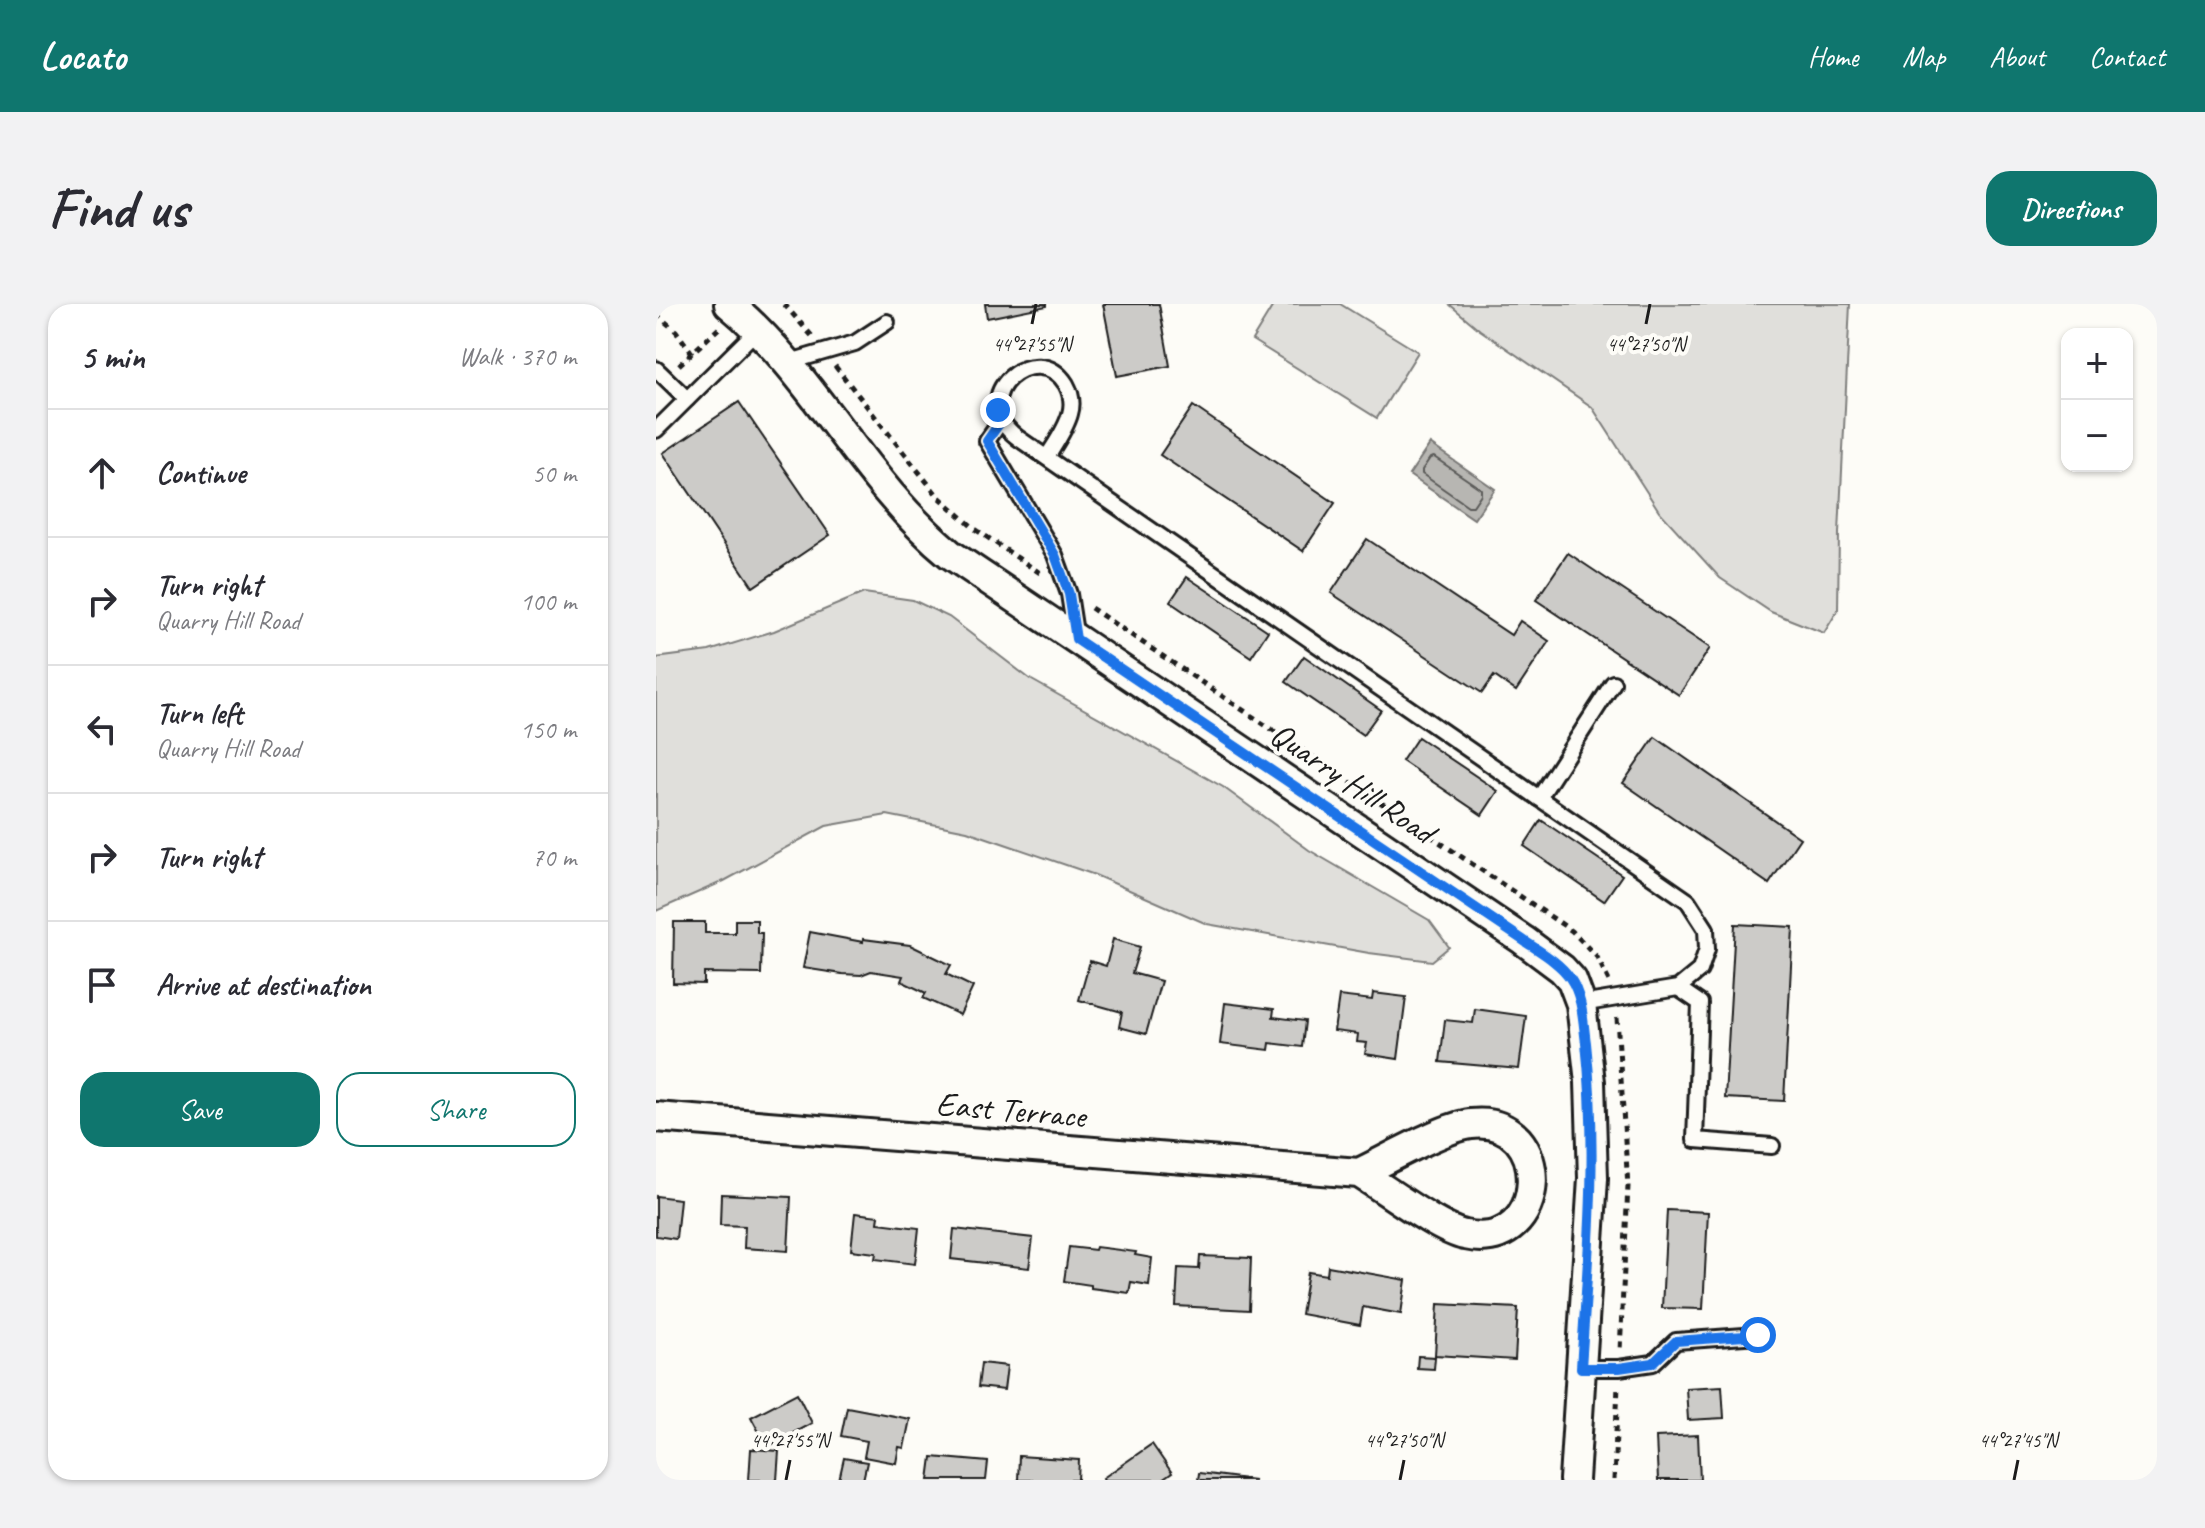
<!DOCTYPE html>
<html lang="en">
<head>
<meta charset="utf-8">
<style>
  body { margin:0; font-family:Caveat,sans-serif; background:#f2f2f3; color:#2b2b33 }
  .controls { position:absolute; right:24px; top:24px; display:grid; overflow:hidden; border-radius:16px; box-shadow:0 2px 6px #0004 }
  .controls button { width:72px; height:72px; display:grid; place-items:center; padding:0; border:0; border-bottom:2px solid #e1e1e2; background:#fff; color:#2b2b33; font:40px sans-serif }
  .stop { position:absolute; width:24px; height:24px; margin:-18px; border:6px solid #1a73e8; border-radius:50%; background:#fff }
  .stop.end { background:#1a73e8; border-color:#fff; box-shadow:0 2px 8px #0008 }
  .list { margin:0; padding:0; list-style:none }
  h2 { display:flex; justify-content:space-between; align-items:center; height:104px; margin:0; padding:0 32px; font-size:34px }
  h2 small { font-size:26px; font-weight:400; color:#7c7c81 }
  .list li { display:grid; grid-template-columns:52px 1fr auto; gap:24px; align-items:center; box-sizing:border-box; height:128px; padding:0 32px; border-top:2px solid #e1e1e2 }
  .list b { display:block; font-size:30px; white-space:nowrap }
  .list p { margin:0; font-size:26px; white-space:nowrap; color:#7c7c81 }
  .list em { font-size:26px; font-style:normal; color:#7c7c81 }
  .actions { display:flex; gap:16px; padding:24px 32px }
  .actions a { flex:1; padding:18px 0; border:2px solid #0f766e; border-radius:24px; text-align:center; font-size:28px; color:#0f766e }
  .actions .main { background:#0f766e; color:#fff }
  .icon { flex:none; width:44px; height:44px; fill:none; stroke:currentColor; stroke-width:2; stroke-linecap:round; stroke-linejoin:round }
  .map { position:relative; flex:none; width:1501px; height:1176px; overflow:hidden; border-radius:24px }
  header { display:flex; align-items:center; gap:48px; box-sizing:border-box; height:112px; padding:0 40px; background:#0f766e; color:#fff }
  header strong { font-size:38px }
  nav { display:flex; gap:44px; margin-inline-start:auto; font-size:28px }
  .intro { display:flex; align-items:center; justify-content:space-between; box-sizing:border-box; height:192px; padding:0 48px }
  h1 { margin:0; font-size:56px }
  .button { padding:20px 36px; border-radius:24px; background:#0f766e; color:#fff; font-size:28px; font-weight:700 }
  main { display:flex; gap:48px; padding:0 48px }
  aside { flex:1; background:#fff; border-radius:24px; box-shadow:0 2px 6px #0004 }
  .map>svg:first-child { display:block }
  .green { fill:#e0dfdb; stroke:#7e7e7c; stroke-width:2 }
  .water { fill:#b7b6b2; stroke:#797876; stroke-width:2 }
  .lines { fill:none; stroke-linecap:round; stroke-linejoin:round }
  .shore { stroke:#5a5a58; stroke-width:2 }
  .building { fill:#cccbc8; stroke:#1c1c1c; stroke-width:2 }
  .service-casing { stroke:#1c1c1c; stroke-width:20 }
  .minor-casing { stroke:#1c1c1c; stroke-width:34 }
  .path { stroke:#1c1c1c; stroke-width:5; stroke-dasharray:6 6; stroke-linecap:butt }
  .service { stroke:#fdfcf7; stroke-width:14 }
  .minor { stroke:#fdfcf7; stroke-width:28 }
  .route { stroke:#1a73e8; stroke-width:10 }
  .ticks { fill:none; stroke:#1c1c1c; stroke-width:3 }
  .labels { text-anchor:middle; stroke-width:8; stroke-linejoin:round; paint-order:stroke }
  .street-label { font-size:34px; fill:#1c1c1c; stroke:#fdfcf7 }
  .ticks-label { font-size:20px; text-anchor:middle; fill:#1c1c1c; stroke:#fdfcf7; stroke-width:8; stroke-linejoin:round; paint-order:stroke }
</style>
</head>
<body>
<header>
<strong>Locato</strong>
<nav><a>Home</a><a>Map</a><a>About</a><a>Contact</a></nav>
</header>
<div class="intro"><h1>Find us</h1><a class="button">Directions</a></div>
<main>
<aside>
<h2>5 min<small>Walk · 370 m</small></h2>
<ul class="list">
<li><svg class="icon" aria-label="ahead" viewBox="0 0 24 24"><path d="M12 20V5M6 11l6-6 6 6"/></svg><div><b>Continue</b></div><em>50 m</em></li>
<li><svg class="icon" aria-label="right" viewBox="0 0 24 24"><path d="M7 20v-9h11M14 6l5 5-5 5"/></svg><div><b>Turn right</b><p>Quarry Hill Road</p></div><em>100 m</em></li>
<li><svg class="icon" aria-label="left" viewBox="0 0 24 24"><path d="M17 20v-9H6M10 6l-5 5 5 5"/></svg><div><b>Turn left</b><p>Quarry Hill Road</p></div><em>150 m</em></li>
<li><svg class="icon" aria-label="right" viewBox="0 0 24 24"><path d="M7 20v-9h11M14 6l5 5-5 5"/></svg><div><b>Turn right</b></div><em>70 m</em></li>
<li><svg class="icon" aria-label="arrive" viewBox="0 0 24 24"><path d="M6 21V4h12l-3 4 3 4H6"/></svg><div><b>Arrive at destination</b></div></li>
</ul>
<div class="actions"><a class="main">Save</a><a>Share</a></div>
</aside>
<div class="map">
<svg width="1501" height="1176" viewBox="0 0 1501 1176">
  <rect width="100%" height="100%" fill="#fdfcf7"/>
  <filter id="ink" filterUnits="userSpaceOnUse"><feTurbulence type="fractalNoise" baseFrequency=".0125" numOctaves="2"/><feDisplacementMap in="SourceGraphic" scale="16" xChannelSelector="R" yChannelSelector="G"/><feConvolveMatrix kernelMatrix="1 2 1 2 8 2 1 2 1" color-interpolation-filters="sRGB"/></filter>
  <g filter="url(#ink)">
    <g class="green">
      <path d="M618,0h66l78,48 -41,66 -125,-78z"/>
      <path d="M793,0h401l-11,229 -1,77 -14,23 -53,-21 -51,-34 -61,-67 -67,-104 -112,-77z"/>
      <path d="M208,289l49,7 36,17 81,62 193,108 86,63 120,70 20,27 -17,14 -63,-8 -162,-29 -112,-49 -128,-44 -80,-16 -61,11 -102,55 -68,30v-253l53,-7 65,-20z"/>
    </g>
    <path class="water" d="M774,140l65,45 -21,30 -65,-44z"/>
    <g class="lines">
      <path class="shore" d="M778,153l47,32v5l-8,12h-5l-46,-32v-4l8,-12z"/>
    </g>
    <g class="building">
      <path d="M329,0h62v2l-60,12z"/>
      <path d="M447,0h56l11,62 -53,10z"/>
      <path d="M83,98l91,133 -77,52 -90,-134z"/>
      <path d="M537,102l142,97 -32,48 -143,-96z"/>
      <path d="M711,235l144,96 9,-14 29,20 -33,50 -22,-15 -12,17 -151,-100z"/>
      <path d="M912,249l142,95 -31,47 -143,-95z"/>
      <path d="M531,273l81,54 -17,26 -81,-55z"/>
      <path d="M648,352l77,54 -18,25 -77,-53z"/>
      <path d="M762,433l80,54 -16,24 -80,-54z"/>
      <path d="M999,433l145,101 -31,46 -146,-101z"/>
      <path d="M885,516l81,55 -18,26 -80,-55z"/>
      <path d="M79,616h22v13h5l-1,41 -57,-1v11l-31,-1 1,-61h31v11h30z"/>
      <path d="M1079,620l58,3 -9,174 -59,-3z"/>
      <path d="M154,628l53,10v-3l47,6 41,20 -5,9 27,13 -13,28 -37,-17 3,-5 -25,-12 2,-5 -32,-5 -10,4 -19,-1 -39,-6z"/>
      <path d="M457,635l27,8 -8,26 29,8 -15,53 -27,-7 3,-15 -43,-12 11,-39 16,5z"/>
      <path d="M717,689l33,4 -8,62 -33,-5 2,-11 -10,-1 1,-8 -24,-3 5,-35 33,4z"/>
      <path d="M569,699l49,6 -1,8 32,4 -3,26 -32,-4 -1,7 -49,-6z"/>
      <path d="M819,705l51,7 -7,53 -79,-7 5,-42 28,3z"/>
      <path d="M65,890l70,3 -3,54 -44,-3 1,-22 -25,-1z"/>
      <path d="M0,892l24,3 -4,40 -20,-3z"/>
      <path d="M1011,906l41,2 -5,97 -41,-1z"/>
      <path d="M199,909l24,3 -1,7 41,5 -4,36 -40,-5 1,-6 -25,-3z"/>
      <path d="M298,925l79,9 -4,30 -78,-9z"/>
      <path d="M413,943l26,3 1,-3 40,5 -1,3 17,3 -3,27 -18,-3 -2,11 -38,-5v-3l-27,-4z"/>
      <path d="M544,952l51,2 -2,52 -73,-4 2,-38 21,1z"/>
      <path d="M672,962l78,14 -5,34 -38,-7 -3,18 -59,-11 7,-42 19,3z"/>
      <path d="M782,1000l80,4 -3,52 -80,-5z"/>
      <path d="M762,1052l17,1 -1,12 -17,-1z"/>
      <path d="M325,1059l26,3 -3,24 -26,-3z"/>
      <path d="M1066,1082l2,32 -36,2 -2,-32z"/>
      <path d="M141,1089l15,30 -45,24 -16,-30z"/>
      <path d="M191,1103l63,12 -6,29 -5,-1 -3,16 -32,-6 3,-16 -26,-5z"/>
      <path d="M1042,1131l2,45h-42l-2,-43z"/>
      <path d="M496,1140l20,29 -10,7h-58l-1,-2z"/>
      <path d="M95,1145l28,2 -2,29h-28z"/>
      <path d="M363,1152l60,4 -1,20h-60z"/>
      <path d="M276,1153l56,5 -2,18h-57z"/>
      <path d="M188,1154l23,4 -4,18h-24z"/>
      <path d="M543,1169l55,7h-56z"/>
    </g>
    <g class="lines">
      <defs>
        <g id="service">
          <path d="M130,59l69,-20 32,-21"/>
          <path d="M0,65l31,30"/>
          <path d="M345,117l-14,20 68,114 14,39 7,45"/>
          <path d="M0,126l100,-99"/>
          <path d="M391,153c8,-13 19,-28 23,-43 3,-10 1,-21 -4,-30 -29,-47 -104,12 -48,54l670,463 18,28 1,20 -7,21 -22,18 -97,16"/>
          <path d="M883,494l74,-115"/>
          <path d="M1022,684l22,15 -5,137 77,6"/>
          <path d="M925,1064h38l34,-5 23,-22 82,-6"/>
        </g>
        <g id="minor">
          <path d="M73,0c86,71 134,179 221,250l573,386 39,29 10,11 9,24 9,78 3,96 -19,302"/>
          <path d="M0,813l703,56c25,15 80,57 106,62 85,19 91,-121 6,-111 -27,3 -84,36 -112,49"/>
        </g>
      </defs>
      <use href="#service" class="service-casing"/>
      <use href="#minor" class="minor-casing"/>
      <g class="path">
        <path d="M128,0l28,32"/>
        <path d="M0,10l20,17 16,22"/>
        <path d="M23,61l40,-37"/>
        <path d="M179,62l103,130 37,33 65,44"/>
        <path d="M435,304l481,323 25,26 12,24"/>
        <path d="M961,714l11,168 -8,165"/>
        <path d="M958,1176l4,-95"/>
      </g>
      <use href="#service" class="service"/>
      <use href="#minor" class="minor"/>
    </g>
  </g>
  <g class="lines" filter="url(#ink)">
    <path class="route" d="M342,106l3,11 -14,20 68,114 14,39 7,45 447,301c16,11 36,22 47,38 13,19 13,44 16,65 12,109 2,216 -5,325h38l34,-5 23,-22 82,-6"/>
  </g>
  <path class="ticks" d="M376,20l4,-20M990,20l4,-20M130,1176l4,-20M744,1176l4,-20M1358,1176l4,-20"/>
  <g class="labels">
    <g class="street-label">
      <text transform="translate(697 478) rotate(34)" y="12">Quarry Hill Road</text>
      <text transform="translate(355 805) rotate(5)" y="12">East Terrace</text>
    </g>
  </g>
  <g class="ticks-label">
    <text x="376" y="47">44°27'55"N</text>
    <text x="990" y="47">44°27'50"N</text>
    <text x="134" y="1143">44°27'55"N</text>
    <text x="748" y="1143">44°27'50"N</text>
    <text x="1362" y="1143">44°27'45"N</text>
  </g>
</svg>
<div class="controls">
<button>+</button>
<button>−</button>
</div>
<div class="stop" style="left:1102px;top:1031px"></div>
<div class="stop end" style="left:342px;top:106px"></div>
</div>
</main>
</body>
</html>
